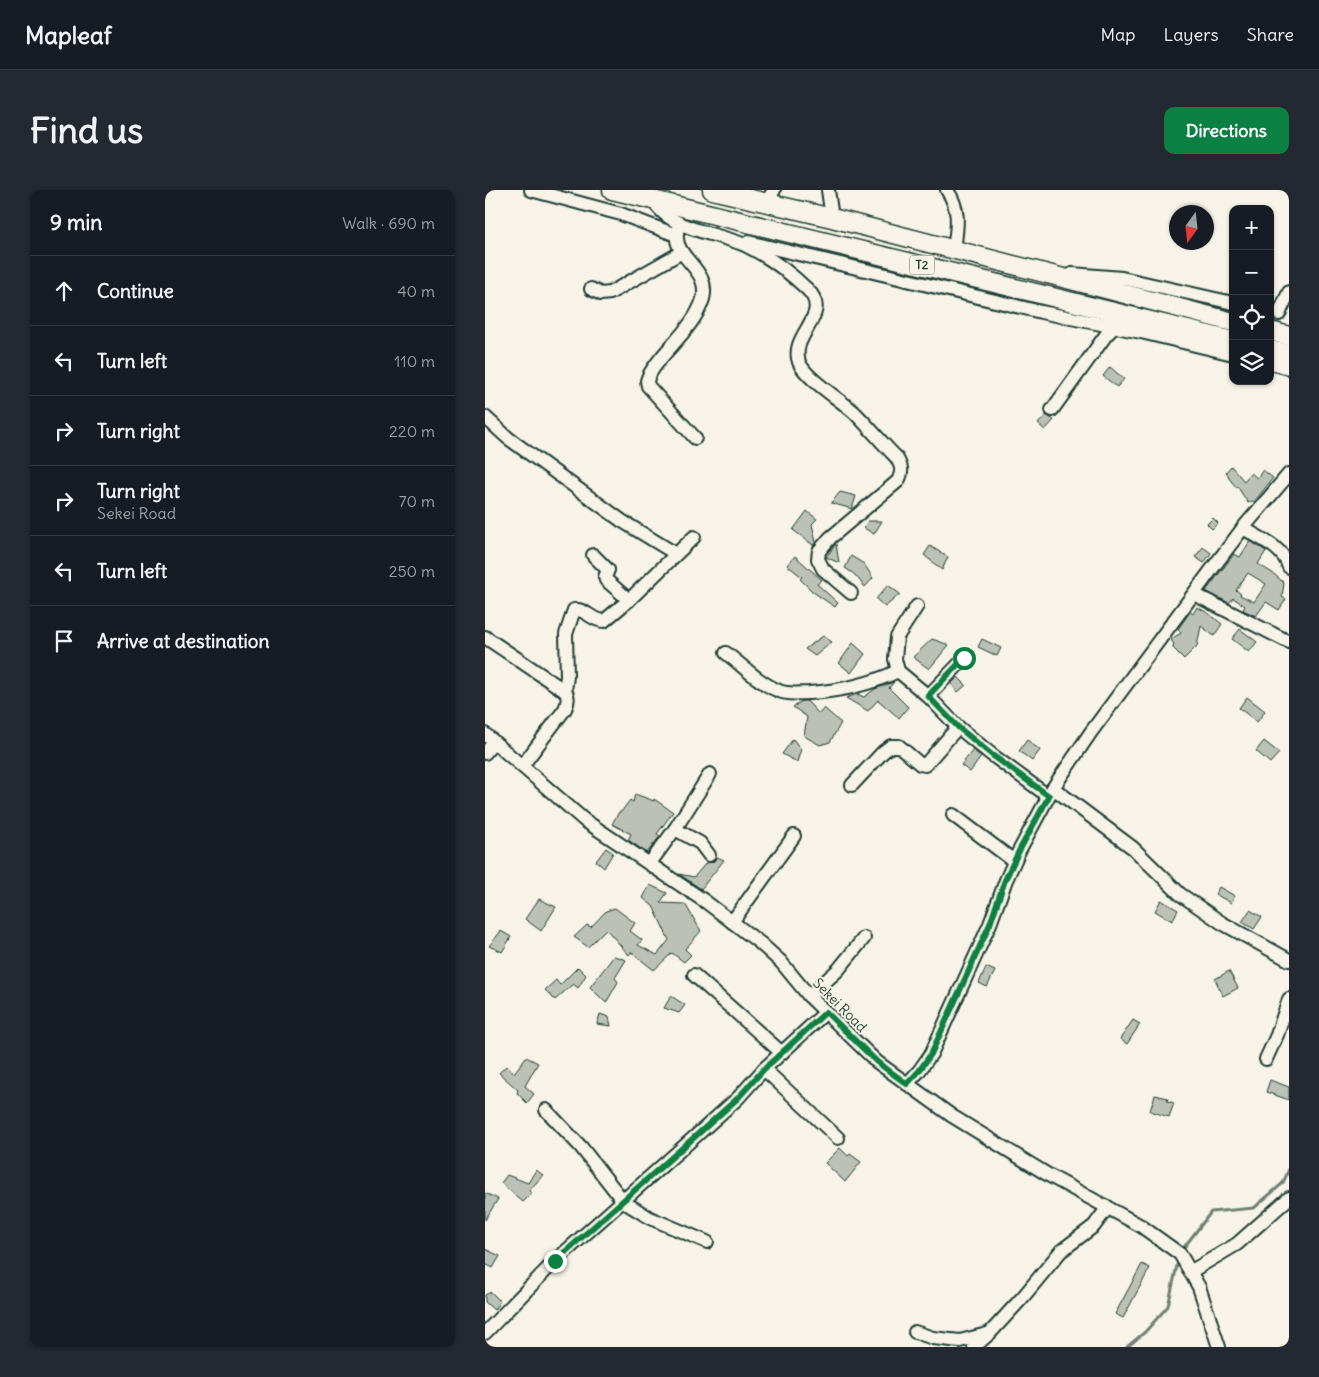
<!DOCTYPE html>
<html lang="en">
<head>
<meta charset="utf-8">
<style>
  body { margin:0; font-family:Delius,sans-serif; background:#242831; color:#f1f3f6 }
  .controls { position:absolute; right:15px; top:15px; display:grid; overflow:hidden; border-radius:10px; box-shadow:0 1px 4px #0004 }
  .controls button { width:45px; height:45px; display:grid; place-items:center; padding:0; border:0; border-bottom:1px solid #363941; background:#171b24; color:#f1f3f6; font:25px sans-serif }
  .compass { position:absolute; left:684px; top:15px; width:45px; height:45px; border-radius:50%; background:#171b24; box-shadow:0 1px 4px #0004; rotate:195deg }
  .stop { position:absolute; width:15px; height:15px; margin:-11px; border:4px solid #0b8043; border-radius:50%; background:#fff }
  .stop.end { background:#0b8043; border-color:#fff; box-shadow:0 1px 5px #0008 }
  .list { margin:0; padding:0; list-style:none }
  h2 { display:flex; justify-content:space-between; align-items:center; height:65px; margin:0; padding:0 20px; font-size:21px }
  h2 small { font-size:16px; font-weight:400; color:#9ea1a6 }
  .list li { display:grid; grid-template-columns:32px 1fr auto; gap:15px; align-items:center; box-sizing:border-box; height:70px; padding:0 20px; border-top:1px solid #363941 }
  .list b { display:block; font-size:19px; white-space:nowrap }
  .list p { margin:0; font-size:16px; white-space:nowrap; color:#9ea1a6 }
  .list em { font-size:16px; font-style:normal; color:#9ea1a6 }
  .icon { flex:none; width:28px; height:28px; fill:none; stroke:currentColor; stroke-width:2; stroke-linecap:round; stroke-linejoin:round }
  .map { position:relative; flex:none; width:804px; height:1157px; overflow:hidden; border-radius:10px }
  header { display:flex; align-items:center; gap:30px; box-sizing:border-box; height:70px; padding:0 25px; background:#171b24; border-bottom:1px solid #363941 }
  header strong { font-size:24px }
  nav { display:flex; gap:28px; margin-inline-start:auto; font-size:18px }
  .intro { display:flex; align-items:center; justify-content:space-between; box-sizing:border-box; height:120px; padding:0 30px }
  h1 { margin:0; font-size:35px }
  .button { padding:12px 22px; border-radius:10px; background:#0b8043; color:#fff; font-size:18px; font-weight:700 }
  main { display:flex; gap:30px; padding:0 30px }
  aside { flex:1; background:#171b24; border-radius:10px; box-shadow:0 1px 4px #0004 }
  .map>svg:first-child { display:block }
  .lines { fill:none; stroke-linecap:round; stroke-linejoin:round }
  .stream { stroke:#6f8077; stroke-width:3 }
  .building { fill:#bbc1b6; stroke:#1f3d34; fill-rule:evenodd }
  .minor-casing { stroke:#1f3d34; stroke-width:16 }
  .highway-casing { stroke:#1f3d34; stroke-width:21 }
  .minor { stroke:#f7f3e8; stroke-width:12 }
  .highway { stroke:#f7f3e8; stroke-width:18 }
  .route { stroke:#0b8043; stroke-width:6 }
  .labels { text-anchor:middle; stroke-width:4; stroke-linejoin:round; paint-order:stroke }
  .shield { fill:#f7f3e8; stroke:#60746a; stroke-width:1 }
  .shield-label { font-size:12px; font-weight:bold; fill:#1f3d34 }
  .street-label { font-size:14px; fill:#1f3d34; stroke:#f7f3e8 }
</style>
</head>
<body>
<header>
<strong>Mapleaf</strong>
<nav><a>Map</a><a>Layers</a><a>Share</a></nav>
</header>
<div class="intro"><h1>Find us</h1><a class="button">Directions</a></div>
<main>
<aside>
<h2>9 min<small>Walk · 690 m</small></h2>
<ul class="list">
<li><svg class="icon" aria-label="ahead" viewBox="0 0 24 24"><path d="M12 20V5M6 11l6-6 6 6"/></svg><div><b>Continue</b></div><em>40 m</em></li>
<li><svg class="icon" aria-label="left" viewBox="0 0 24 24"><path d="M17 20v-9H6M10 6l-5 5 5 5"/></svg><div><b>Turn left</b></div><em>110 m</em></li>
<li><svg class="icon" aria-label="right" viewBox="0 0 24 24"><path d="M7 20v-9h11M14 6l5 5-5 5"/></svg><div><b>Turn right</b></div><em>220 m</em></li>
<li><svg class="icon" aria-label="right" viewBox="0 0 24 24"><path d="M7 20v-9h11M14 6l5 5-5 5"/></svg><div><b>Turn right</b><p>Sekei Road</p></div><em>70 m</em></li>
<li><svg class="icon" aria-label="left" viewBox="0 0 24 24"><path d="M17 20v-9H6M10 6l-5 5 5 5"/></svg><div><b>Turn left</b></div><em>250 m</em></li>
<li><svg class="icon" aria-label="arrive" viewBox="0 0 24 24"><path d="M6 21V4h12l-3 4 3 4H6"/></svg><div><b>Arrive at destination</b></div></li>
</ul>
</aside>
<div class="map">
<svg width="804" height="1157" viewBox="0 0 804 1157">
  <rect width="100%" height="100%" fill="#f7f3e8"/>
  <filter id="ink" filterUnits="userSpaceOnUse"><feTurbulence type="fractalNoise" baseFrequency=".02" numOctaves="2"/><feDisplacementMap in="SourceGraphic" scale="10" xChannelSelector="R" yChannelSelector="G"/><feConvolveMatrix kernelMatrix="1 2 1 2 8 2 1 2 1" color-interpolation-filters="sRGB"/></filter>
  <g filter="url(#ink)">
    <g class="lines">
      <g class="stream">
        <path d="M697,1060l29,-38 43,-4 29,-25 6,-14"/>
        <path d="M642,1157l18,-15 23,-26 10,-45"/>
      </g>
    </g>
    <g class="building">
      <path d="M625,177l14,12 -7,8 -14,-11z"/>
      <path d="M561,225l8,5 -9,10 -7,-6z"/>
      <path d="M746,276l13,15 7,-8 6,5 6,-8 10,8 -19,24 -2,-1 -4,2 -11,-17 -1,1 -8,-10 1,-1 -3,-4z"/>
      <path d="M355,302l16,4 -4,13 -21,-6z"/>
      <path d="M322,321l10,8 -5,5 4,18 -3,3 -20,-15z"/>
      <path d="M728,328l5,5 -6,6 -5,-5z"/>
      <path d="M383,331h14l-8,13 -10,-6z"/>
      <path d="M765,351l16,10 -8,13 16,10 10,9 -2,14 4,2 -7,11 -13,-8 -10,14 -13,-6 2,-4 -12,-8 -4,5 -23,-12 28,-37 6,3zM763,383l18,11 -12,18 -14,-7 1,-1 -5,-4z"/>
      <path d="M351,354l3,19 -13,-6z"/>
      <path d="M445,356l18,11 -6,13 -18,-15z"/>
      <path d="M718,357l8,6 -7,10 -9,-6z"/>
      <path d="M310,366l27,24 -5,4 21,19 -3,4 -22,-15 -13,-13 2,-2 -15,-12z"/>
      <path d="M366,366l13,8 9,14 -8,9 -11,-13 -9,-6z"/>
      <path d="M403,395l12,9 -15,13 -9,-8z"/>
      <path d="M712,417l11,6 14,11 -8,12 -13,-10 -4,20 -13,13 -12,-12 2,-2 -3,-6 10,-6 -3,-4 12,-17 3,2z"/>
      <path d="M755,439l17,13 -8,10 -17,-13z"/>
      <path d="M338,446l9,6 -17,14 -10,-7z"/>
      <path d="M447,449l17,6 -20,24 -16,-12z"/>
      <path d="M497,449l19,9 -4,8 -19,-9z"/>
      <path d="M368,453l12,11 -14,19 -12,-10z"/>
      <path d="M473,487l8,8 -8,7 -7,-8z"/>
      <path d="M409,492l-5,6 19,19 -9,11 -21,-18 -10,11 -22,-13 11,-4 7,3 11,-8z"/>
      <path d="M762,507l18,14 -8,11 -18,-14z"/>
      <path d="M317,511h5l12,13 5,-6 17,15 -11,19 -10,3 -16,-9 3,-19 -14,-10z"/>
      <path d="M308,549l8,10 -4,13 -15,-8z"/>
      <path d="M542,550l13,10 -8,11 -13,-10z"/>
      <path d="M779,551l15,12 -9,10 -14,-12z"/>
      <path d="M488,560l8,7 -11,15 -9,-7z"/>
      <path d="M150,604l19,7v-2l19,13 -16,22 3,2 -13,17 -19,-13 3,-6 -19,-10 7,-12h2l9,-12 3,2z"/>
      <path d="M121,658l7,5 -9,15 -8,-7z"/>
      <path d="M232,667l7,3 -23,29 -22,-15 15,3 12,-14 7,-1z"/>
      <path d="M165,695l17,8 -7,10 25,1 16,27 -16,18 6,6 -7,7 -12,-9 -18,17 -23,-18 -2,3 -23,-26 -18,18 -14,-10 13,-12 4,2 15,-16 9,-3 20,15 -5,8 12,9 -4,5 19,10 12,-15 -16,-34 -10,-8z"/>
      <path d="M734,697l16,9 -4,7 -16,-9z"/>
      <path d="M54,709l17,8 -15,24 -16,-12z"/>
      <path d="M676,710l17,10 -6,11 -17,-10z"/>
      <path d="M765,720l12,7 -8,12 -12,-7z"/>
      <path d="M16,741l10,6 -9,15 -13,-6z"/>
      <path d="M129,766l12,4 -11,18 3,4 -12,21 -16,-16z"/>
      <path d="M93,777l8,8 -8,13 -5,-4 -18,16 -10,-10 11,-10 4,5z"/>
      <path d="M501,777l9,4 -8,16 -8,-4z"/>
      <path d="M744,781l9,17 -15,8 -8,-17z"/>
      <path d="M186,806l14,9 -6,8 -15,-5z"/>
      <path d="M115,824l9,3 2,9 -14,-2z"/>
      <path d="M648,830l7,4 -13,20 -7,-5z"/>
      <path d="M41,867l12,6 -13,23 9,8 -7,9 -10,-10 1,-3 -19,-17 7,-7 8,7z"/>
      <path d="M785,890l19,7v13l-23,-8z"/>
      <path d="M670,905l13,3 -1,3 7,2 -5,14 -19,-6z"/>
      <path d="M355,958l8,8 2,-2 11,8 -16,20 -20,-19z"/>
      <path d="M51,980l7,5 -14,16 3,2 -9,9 -22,-19 6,-8 21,8z"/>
      <path d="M0,1003l13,6 -13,21z"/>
      <path d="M0,1059l15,7 -7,12 -8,-4z"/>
      <path d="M657,1074l8,4 -27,50 -8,-4z"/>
      <path d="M6,1102l9,9 -6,9 -9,-8v-7z"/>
    </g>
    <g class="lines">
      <defs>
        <g id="minor">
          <path d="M46,0l90,24 55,21"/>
          <path d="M343,0l4,28"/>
          <path d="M462,0c14,21 10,36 7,60"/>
          <path d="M166,9c6,7 11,14 19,19 22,14 51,17 75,27 23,11 44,27 62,44 27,26 -18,45 -8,73 6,16 42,38 56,51 14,14 27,30 41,44 6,10 7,14 2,24l-68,57 -11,13 -1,8 5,10 28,24"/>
          <path d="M281,13l8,-13"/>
          <path d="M194,33c0,3 -2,7 -2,11 -3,25 34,35 26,65 -7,23 -27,41 -42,59 -5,7 -12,14 -14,23l1,5 47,52"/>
          <path d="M263,52l293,70 100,20 92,22"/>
          <path d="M587,84l50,4 111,25"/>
          <path d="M106,99l10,5 9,-1 72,-41"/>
          <path d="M794,124l10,-22"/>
          <path d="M785,173l19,5"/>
          <path d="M567,220l54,-75 9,-9"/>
          <path d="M0,227l23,21 114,83 54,33"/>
          <path d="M758,338c16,10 40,19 46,39"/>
          <path d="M108,365l15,15 -3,7 1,3 23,20"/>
          <path d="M709,404l95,48"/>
          <path d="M432,416l-20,31 -2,22 3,12 30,25 30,31 34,28 56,41"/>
          <path d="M0,447l80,54c4,6 3,11 0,18l-43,57"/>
          <path d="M241,463c17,13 33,30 53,38 9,4 20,2 30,2 32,-2 60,-8 89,-22"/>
          <path d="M80,501l2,-15 -1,-42 8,-24c11,-2 18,11 30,11l25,-21 65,-63"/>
          <path d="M443,506l36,-37"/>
          <path d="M0,544l99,86 122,82 54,41 21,19 28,34 68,66 75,54 98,60 91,50 39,28 19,33 20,60"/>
          <path d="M0,563l9,-11"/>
          <path d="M367,595l31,-33 8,-6h8l21,18 5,1 33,-38"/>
          <path d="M568,598l80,60 47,46 42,29 67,37"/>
          <path d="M468,625l61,46"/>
          <path d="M190,639l25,14 9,12"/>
          <path d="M165,673l25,-34 35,-55"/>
          <path d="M247,732l62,-86"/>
          <path d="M209,785l88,78"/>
          <path d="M324,806l29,-26 26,-32"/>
          <path d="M781,869l11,-24 12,-36"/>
          <path d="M279,879l74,69"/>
          <path d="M422,894l12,-13 12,-17 59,-130 16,-44 13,-29 34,-63 38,-56 124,-167 28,-37 46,-54"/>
          <path d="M61,920l35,37 43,55 26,16 57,24"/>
          <path d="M705,1082l47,-28 52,-46"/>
          <path d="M430,1142l18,6 27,3 27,-7"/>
          <path d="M0,1143l70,-72 143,-127 40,-36 26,-29 62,-57"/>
          <path d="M489,1157l16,-14 33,-36 38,-46 33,-25 14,-19"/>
        </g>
        <g id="highway">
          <path d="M127,0l621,151"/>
          <path d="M227,0l120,28 401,104"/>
          <path d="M785,141l19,5"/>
          <path d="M785,160l19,4"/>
        </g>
      </defs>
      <use href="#minor" class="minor-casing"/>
      <use href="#highway" class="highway-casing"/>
      <use href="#minor" class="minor"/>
      <use href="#highway" class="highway"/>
    </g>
  </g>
  <g class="lines" filter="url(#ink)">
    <path class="route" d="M70,1071l143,-127 40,-36 26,-29 62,-57 51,50 30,22 12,-13 12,-17 59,-130 15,-44 14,-29 30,-55 -57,-41 -34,-28 -30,-31 36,-38"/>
  </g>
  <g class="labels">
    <rect class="shield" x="424.5" y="65.5" width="25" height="19" rx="4"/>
    <g class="shield-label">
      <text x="437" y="79">T2</text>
    </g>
    <g class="street-label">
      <text transform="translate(355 815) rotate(45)" y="5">Sekei Road</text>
    </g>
  </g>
</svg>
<div class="controls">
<button>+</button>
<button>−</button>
<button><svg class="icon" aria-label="locate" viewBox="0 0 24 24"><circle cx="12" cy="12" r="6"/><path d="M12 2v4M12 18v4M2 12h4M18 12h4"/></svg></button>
<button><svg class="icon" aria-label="layers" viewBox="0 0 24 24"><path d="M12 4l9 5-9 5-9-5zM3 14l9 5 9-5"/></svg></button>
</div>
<svg class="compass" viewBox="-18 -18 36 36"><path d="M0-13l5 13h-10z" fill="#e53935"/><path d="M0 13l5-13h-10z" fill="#9ea1a6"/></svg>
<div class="stop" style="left:479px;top:468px"></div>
<div class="stop end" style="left:70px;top:1071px"></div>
</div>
</main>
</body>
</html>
